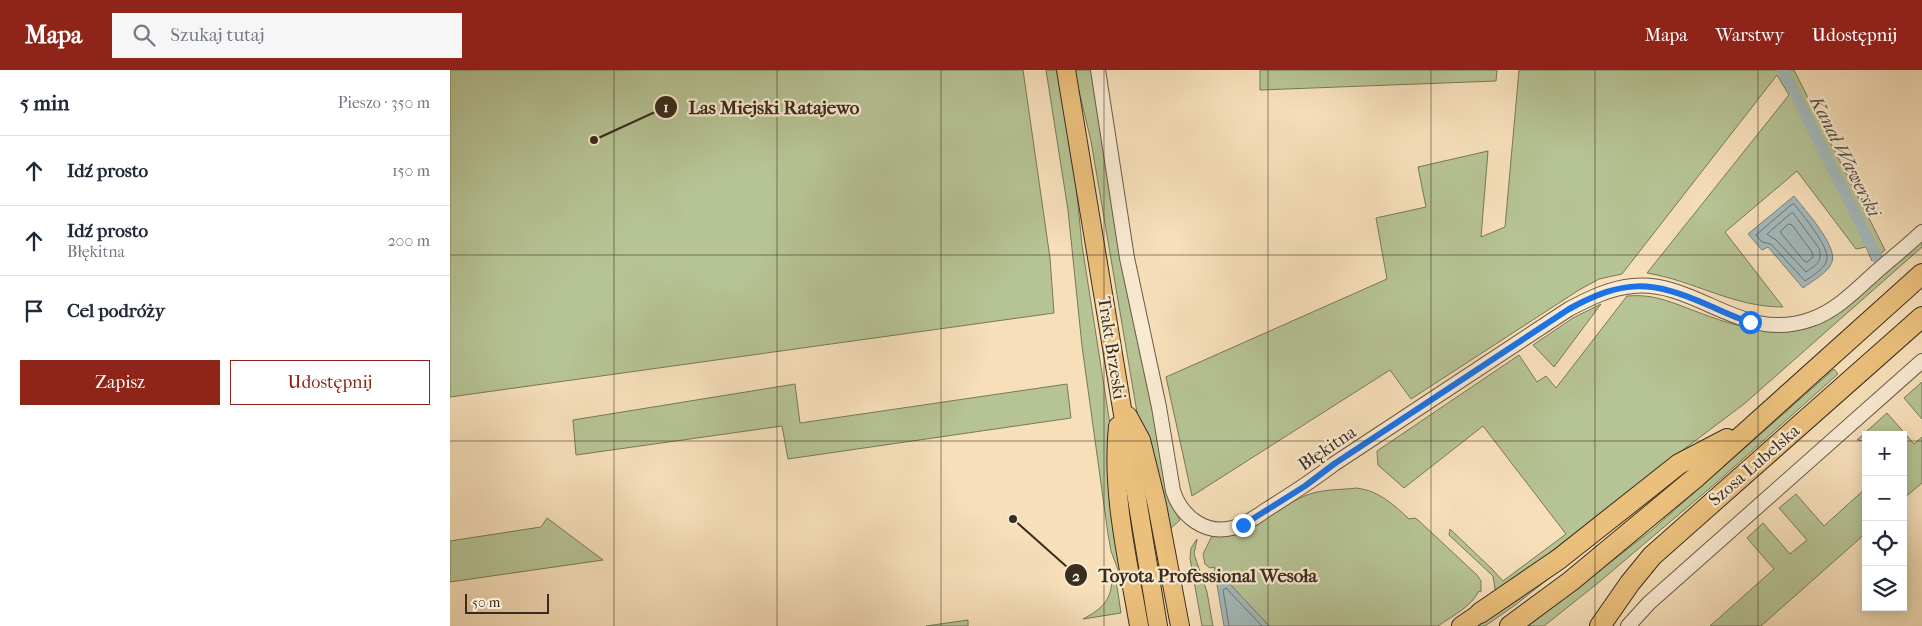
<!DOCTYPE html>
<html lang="pl">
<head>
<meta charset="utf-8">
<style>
  body { margin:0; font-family:"IM FELL French Canon",serif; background:#f6f6f7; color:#1f2937 }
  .controls { position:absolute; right:15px; bottom:15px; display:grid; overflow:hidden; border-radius:0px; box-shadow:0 2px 12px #0003 }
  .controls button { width:45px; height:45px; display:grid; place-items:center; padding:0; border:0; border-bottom:1px solid #e0e1e3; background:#fff; color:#1f2937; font:25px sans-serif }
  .scale { position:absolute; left:15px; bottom:12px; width:84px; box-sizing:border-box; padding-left:5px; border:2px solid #3b2d1e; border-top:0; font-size:14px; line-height:18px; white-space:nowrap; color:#3b2d1e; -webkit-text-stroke:4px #f9ead2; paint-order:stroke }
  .stop { position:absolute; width:15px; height:15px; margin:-11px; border:4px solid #1a73e8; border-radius:50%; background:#fff }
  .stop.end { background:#1a73e8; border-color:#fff; box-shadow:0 1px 5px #0008 }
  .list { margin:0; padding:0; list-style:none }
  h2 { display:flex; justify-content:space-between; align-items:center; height:65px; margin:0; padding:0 20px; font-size:21px }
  h2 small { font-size:16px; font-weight:400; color:#747a83 }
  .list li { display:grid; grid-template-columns:32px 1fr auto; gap:15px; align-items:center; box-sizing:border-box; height:70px; padding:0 20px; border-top:1px solid #e0e1e3 }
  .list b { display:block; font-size:19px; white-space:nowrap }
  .list p { margin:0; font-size:16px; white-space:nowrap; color:#747a83 }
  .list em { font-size:16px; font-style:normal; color:#747a83 }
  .actions { display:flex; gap:10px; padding:15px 20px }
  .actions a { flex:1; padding:11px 0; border:1px solid #8f2418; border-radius:0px; text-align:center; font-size:18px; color:#8f2418 }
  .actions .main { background:#8f2418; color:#fff }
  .icon { flex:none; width:28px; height:28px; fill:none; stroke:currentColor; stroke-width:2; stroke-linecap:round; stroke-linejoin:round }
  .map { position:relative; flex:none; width:1472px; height:556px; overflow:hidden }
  header { display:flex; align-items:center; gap:30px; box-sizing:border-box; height:70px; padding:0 25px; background:#8f2418; color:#fff }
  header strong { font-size:24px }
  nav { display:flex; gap:28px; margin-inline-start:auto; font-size:18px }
  .search { width:350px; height:45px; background:#f6f6f7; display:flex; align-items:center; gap:12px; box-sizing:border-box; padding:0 18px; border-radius:0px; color:#747a83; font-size:19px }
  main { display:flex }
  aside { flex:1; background:#fff }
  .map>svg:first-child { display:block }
  .green { fill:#b6c394; stroke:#787859 }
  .water { fill:#a3b9bb; stroke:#79817c }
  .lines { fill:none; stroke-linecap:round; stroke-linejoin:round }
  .shore { stroke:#6f736c; stroke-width:1 }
  .canal { stroke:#a3b9bb; stroke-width:11 }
  .minor-casing { stroke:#6a5a45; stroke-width:16 }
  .major-casing { stroke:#3b2d1e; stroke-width:20 }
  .highway-casing { stroke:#3b2d1e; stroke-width:22 }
  .minor { stroke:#f9ead2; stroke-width:14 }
  .major { stroke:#ebc07c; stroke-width:18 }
  .highway { stroke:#ebc07c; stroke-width:20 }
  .route { stroke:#1a73e8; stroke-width:6 }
  .grid { fill:none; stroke:#3b2d1e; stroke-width:1; stroke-opacity:0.55 }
  .labels { text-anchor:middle; stroke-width:4.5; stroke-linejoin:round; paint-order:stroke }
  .street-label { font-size:18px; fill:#3b2d1e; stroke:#f9ead2 }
  .water-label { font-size:19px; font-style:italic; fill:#555045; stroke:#f9ead2 }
  .leader { fill:none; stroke:#3b2d1e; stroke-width:2 }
  .callout-dot { fill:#3b2d1e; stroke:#f9ead2; stroke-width:2 }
  .mark-label { font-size:15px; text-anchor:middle; font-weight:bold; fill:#fff }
  .callout-label { font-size:19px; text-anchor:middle; font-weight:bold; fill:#3b2d1e; stroke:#f9ead2; stroke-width:4.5; stroke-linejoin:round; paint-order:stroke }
</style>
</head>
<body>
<header>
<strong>Mapa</strong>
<div class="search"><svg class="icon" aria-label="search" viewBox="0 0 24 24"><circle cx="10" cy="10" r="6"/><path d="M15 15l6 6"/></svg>Szukaj tutaj</div>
<nav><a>Mapa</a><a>Warstwy</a><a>Udostępnij</a></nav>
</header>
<main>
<aside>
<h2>5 min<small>Pieszo · 350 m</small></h2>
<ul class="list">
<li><svg class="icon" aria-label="ahead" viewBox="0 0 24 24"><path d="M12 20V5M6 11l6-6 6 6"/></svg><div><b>Idź prosto</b></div><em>150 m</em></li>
<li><svg class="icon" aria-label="ahead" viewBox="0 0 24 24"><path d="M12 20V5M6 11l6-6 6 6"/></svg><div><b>Idź prosto</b><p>Błękitna</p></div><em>200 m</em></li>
<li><svg class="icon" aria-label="arrive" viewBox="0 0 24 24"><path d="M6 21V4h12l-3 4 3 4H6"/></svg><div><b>Cel podróży</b></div></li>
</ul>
<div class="actions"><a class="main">Zapisz</a><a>Udostępnij</a></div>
</aside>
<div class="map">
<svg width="1472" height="556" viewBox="0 0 1472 556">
  <rect width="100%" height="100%" fill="#f6dfb9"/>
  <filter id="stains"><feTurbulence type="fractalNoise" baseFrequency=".004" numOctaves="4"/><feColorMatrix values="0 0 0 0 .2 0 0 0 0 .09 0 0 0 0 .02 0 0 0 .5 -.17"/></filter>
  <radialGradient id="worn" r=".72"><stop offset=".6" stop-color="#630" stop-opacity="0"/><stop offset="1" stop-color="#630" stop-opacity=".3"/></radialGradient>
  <g class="green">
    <path d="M0,0h573l27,188 4,55 -604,84z"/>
    <path d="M596,0h12l16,95 8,80 32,205 7,128 -10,-27 -3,-17 -26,-188 -14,-136z"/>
    <path d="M624,0h18l68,379 9,52 11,19 -9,8 -1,9 -30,-107 -49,-289z"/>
    <path d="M810,0h237l-1,11 -236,9z"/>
    <path d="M1069,0h275l91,180 -13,11 -6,-14 -10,2 -59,-78 -72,61 58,75c-50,0 -88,-26 -136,-34l142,-178 -12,-20 -155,199 -23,5 -20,11 -168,109 -21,-29 -198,126 -26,-119 221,-98 -11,-61 50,-11 -8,-40 70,-16 -7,86 24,-10z"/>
    <path d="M1472,170v7l-178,157 -126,95 -122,96 -3,-19 -44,-41 1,-6 42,40 11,12 63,-47 -83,-108 -79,62 -26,-23 -1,-14 142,-96 18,27 9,-6 10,12 71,-92c24,-2 39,4 60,12 42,16 83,32 128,17z"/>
    <path d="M1151,234l-47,63 -21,-22 40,-27z"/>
    <path d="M1384,299l4,5 -122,109 -118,100 -54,43h-16l124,-96z"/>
    <path d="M1472,312v37l-18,-21z"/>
    <path d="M345,314l5,39 267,-39 4,34 -283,41 -6,-33 -206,29 -3,-35z"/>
    <path d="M1437,343l27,31 8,-7v46l-19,16v-64h-37v6l-9,-1z"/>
    <path d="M907,418c22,3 36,16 52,31l6,-1 3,2 59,55 4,6v11l-2,-1c-8,16 -27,25 -41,35h-169l-55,-59 -4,1 -5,-4 -2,-10 9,-18c38,4 61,-28 95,-41 15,-6 33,-5 50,-7z"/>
    <path d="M1416,418v45l-105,93h-51l64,-57 -27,-31 16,-15 27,31 17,-14 -28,-32 17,-14 28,32z"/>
    <path d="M1207,423l-143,113 -29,20h-8l44,-30z"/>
    <path d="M97,448l56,42 -153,22v-41l91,-14z"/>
    <path d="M747,469l-3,15 13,38 6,34h-11l-12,-68 1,-10z"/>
    <path d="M662,501l4,9 5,33 -38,6c23,-12 30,-22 29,-48z"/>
    <path d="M518,550v6h-42z"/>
  </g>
  <g class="water">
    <path d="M1344,126c10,13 44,50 38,66 -4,11 -20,19 -29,26l-35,-41 -6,3 -14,-16z"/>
    <path d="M764,497l55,59h-45z"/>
  </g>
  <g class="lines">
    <g class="shore">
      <path d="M1344,134c8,10 35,42 33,55 -1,9 -15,17 -22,22l-34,-37 -9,-2 -6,-7 35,-30z"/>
      <path d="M1343,143l26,35c4,14 -3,17 -13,24l-30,-32 -9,-6 23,-20z"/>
      <path d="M1339,154l3,1 20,27 1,5 -6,5 -3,-1 -23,-28v-2z"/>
      <path d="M779,556l-6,-36 3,-2 36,38"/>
    </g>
    <path class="canal" d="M1333,0l95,189"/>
    <defs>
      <g id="minor">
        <path d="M648,0l29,188 32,149 14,84c8,25 32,44 59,37 13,-3 24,-11 34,-18 24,-15 46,-29 68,-46l235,-155c21,-11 41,-21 64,-23 65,-6 109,59 179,33 25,-9 44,-29 64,-47 15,-13 31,-26 46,-40"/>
        <path d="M1178,556l21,-23 273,-242"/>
      </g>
      <g id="major">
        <path d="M616,0l92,556"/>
        <path d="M678,346l13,24 16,65 23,121"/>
        <path d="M668,356c-7,66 10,135 21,200"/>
        <path d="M1011,556l19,-13"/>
      </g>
      <g id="highway">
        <path d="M1030,543l79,-54 120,-95 48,-25"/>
        <path d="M1060,556l61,-45 124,-103 227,-204"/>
        <path d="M1150,556l30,-43 22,-27 270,-239"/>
      </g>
    </defs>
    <use href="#minor" class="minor-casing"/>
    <use href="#major" class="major-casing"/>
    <use href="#highway" class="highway-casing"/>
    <use href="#minor" class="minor"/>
    <use href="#major" class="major"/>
    <use href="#highway" class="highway"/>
  </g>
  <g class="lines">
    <path class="route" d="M793,455l62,-39 29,-22 235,-155c55,-30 82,-29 139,-4 14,6 27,13 42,17"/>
  </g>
  <path class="grid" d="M164,0v556M327,0v556M491,0v556M654,0v556M818,0v556M981,0v556M1145,0v556M1308,0v556M0,185h1472M0,371h1416M1453,371h19"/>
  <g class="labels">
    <g class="street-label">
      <text transform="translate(662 278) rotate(81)" y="6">Trakt Brzeski</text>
      <text transform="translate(877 378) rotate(-34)" y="6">Błękitna</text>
      <text transform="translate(1304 395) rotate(-41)" y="6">Szosa Lubelska</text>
    </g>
    <g class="water-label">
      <text transform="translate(1396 86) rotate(63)" y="7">Kanał Wawerski</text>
    </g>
  </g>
  <path class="leader" d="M144 70L216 37M563 449L626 505"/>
  <g class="callout-dot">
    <circle cx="144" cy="70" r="5"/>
    <circle cx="563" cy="449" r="5"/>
    <circle cx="216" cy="37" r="12"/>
    <circle cx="626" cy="505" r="12"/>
  </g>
  <g class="mark-label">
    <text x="216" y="42">1</text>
    <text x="626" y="511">2</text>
  </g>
  <g class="callout-label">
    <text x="324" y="44">Las Miejski Ratajewo</text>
    <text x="758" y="512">Toyota Professional Wesoła</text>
  </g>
  <rect width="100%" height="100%" filter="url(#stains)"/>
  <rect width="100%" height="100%" fill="url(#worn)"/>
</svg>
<div class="controls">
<button>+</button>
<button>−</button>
<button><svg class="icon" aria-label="locate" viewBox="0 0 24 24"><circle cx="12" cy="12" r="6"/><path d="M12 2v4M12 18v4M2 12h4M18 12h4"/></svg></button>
<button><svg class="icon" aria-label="layers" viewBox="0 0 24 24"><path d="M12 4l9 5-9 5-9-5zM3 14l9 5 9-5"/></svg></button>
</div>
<div class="scale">50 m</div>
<div class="stop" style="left:1300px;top:252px"></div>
<div class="stop end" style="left:793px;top:455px"></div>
</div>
</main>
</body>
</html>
